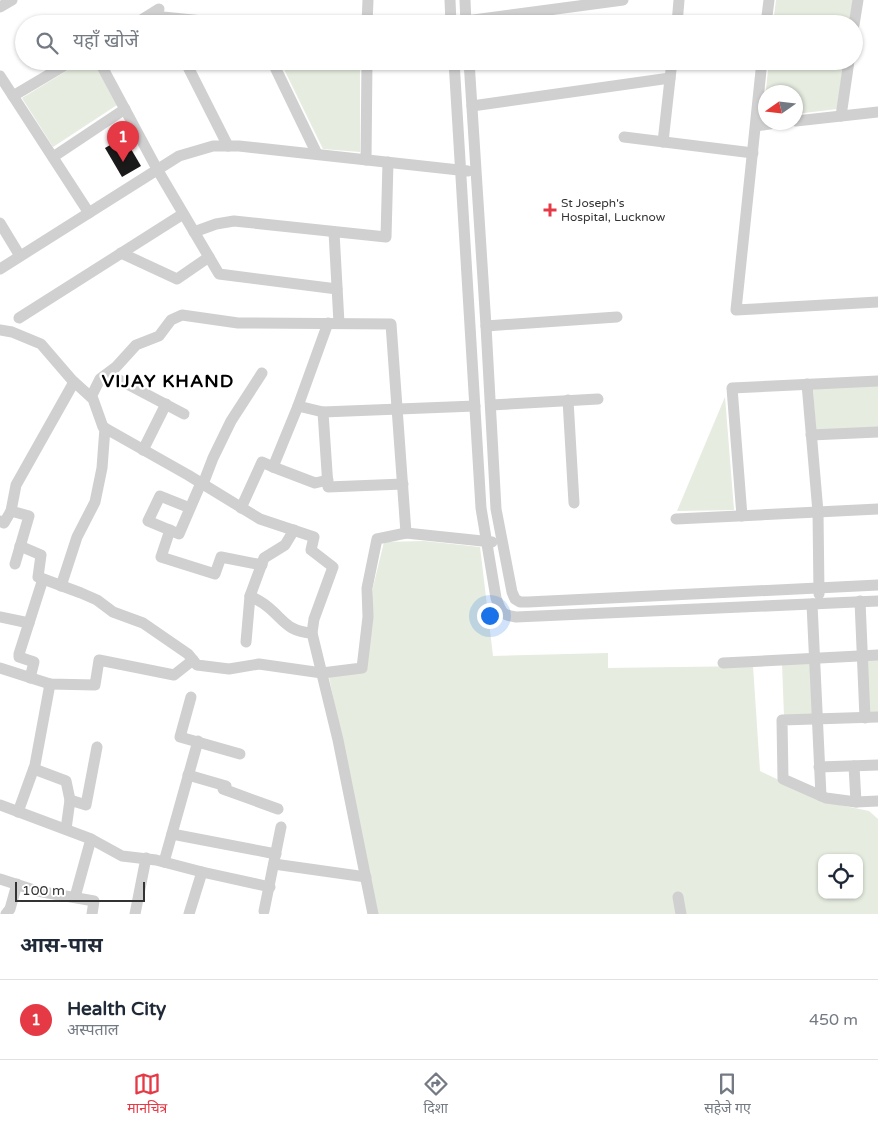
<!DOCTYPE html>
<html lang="hi">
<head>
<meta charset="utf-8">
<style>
  body { margin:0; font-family:"Varela Round","Noto Sans Devanagari",sans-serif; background:#f2f2f3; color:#1f2937 }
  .controls { position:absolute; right:15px; bottom:15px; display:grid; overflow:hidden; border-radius:10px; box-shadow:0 1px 4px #0004 }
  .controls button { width:45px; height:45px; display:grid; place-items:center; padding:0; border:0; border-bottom:1px solid #e0e1e3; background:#fff; color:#1f2937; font:25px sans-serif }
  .compass { position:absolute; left:758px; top:85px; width:45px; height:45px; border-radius:50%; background:#fff; box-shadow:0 1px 4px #0004; rotate:256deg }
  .scale { position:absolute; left:15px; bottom:12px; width:130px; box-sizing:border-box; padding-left:5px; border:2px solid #333; border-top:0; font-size:14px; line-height:18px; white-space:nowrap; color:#333; -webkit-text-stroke:4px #fff; paint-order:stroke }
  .you { position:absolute; left:489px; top:615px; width:18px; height:18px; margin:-12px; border:4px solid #fff; border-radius:50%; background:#1a73e8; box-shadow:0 0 0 8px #1a73e833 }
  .badge { display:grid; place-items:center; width:32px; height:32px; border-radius:50%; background:#e63946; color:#fff; font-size:16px; font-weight:700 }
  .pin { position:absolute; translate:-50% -41px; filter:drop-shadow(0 1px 2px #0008) }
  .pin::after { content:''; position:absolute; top:26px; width:18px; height:15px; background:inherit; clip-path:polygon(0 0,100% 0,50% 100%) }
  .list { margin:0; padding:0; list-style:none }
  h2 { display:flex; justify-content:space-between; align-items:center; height:65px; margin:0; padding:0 20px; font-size:21px }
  h2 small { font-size:16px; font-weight:400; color:#747a83 }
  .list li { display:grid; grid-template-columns:32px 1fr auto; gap:15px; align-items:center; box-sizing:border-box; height:80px; padding:0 20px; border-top:1px solid #e0e1e3 }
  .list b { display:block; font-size:19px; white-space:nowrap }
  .list p { margin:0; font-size:16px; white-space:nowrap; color:#747a83 }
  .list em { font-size:16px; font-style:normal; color:#747a83 }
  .icon { flex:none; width:28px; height:28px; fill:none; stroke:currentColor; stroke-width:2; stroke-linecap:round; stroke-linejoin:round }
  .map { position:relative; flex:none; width:878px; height:914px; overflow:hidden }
  .search { position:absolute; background:#fff; box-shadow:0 1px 4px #0004; left:15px; right:15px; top:15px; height:55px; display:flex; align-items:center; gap:12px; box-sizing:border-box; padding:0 18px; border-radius:28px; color:#747a83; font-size:19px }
  .sheet { height:145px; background:#fff }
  nav { display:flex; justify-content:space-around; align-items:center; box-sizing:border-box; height:70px; border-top:1px solid #e0e1e3; background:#fff; font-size:14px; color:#747a83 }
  nav a { display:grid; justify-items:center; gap:2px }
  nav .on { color:#e63946 }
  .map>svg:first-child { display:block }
  .green { fill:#e6ecdf; fill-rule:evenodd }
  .building { fill:#1a1a1a }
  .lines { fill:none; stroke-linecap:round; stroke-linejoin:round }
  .minor { stroke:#d0d0d0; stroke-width:11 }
  .poi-dot { fill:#e63946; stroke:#fff; stroke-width:2 }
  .labels { text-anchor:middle; stroke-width:5; stroke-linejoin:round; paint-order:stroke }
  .poi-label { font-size:12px; fill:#333; stroke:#fff; text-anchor:start }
  .district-label { font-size:18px; font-weight:bold; letter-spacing:1px; fill:#000; stroke:#fff }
</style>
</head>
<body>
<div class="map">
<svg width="878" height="914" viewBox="0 0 878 914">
  <rect width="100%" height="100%" fill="#fff"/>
  <g class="green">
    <path d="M776,0h77l-4,24h-76z"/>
    <path d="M83,61h10l24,44 -64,42 -31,-49z"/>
    <path d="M280,61h80v91l-37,-3z"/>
    <path d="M769,61h75l-7,48 -41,5v-22h-30l-1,25 -2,1z"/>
    <path d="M878,385v42l-62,4 -3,-43z"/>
    <path d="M725,397l9,113 -57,1z"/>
    <path d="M424,541l56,6 13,109 115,-3v15l145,-2 7,105 65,31 44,9 9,8v95h-500l-49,-237 37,-6 7,-55v-29l11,-45zM822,858h37v37h-37z"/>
    <path d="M867,659h11v54h-9z"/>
    <path d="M811,662l2,54h-29l-2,-53z"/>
  </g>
  <path class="building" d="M124,137l17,29 -19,11 -17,-29z"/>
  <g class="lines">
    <g class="minor">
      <path d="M450,0l1,24"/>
      <path d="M465,0l1,24"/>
      <path d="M0,7l12,-7"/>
      <path d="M163,17l69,7"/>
      <path d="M466,21l157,-21"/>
      <path d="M135,24l24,-15"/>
      <path d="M367,24l1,-24"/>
      <path d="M677,24l2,-24"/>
      <path d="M766,24l3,-24"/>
      <path d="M854,25l4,-25"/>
      <path d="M99,61l58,108 62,105 118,15"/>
      <path d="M185,61l43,85"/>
      <path d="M272,61l45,93"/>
      <path d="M454,61l27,447 15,90c5,13 5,17 20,19l362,-16"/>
      <path d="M469,61l17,265 10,183 16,83 3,7 5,3h8l350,-17"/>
      <path d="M762,61l-26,249 142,-8"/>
      <path d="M0,76l89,137"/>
      <path d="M13,96l59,-35"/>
      <path d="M472,106l198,-28"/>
      <path d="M841,116l8,-55"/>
      <path d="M796,121l82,-9"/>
      <path d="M756,126l26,-4"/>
      <path d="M624,137l129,16"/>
      <path d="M663,142l9,-81"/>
      <path d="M53,157l72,-48"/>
      <path d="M366,160l1,-99"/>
      <path d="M0,223l20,33"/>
      <path d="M194,232l22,-8 18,-3 152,16 2,-75"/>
      <path d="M334,232l5,91"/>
      <path d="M121,253l56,26 32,-22"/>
      <path d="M0,269l179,-113 34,-10h26l229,25"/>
      <path d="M19,318l164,-104"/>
      <path d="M486,326l131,-9"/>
      <path d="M0,330l12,2 29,12 31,36 21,19 10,28 85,48 72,44 54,18 -3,13 22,17 -19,52 -2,14 26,107 35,174"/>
      <path d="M108,374l76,40"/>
      <path d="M807,384l11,128 1,82"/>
      <path d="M91,397l9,-18 16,-12 20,-22 23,-9 12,-16 11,-5 56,8 153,1 15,209"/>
      <path d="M568,400l6,103"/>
      <path d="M491,405l107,-6"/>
      <path d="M298,406l25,6 152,-6"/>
      <path d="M323,412l5,75 75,-3"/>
      <path d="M811,435l67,-3"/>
      <path d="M143,450l23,-46"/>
      <path d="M273,467l42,16 13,-3"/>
      <path d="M203,484l10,-26 18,-37 31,-48"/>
      <path d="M190,508l-30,-12 -12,25 31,13 22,-51"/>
      <path d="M241,508l21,-46 11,5 25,-61 30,-83"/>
      <path d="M742,516l-10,-128 146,-7"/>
      <path d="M676,519l202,-10"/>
      <path d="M0,521l4,2 7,-12"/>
      <path d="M170,530l-9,27 54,17 6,-17 41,8"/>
      <path d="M20,546l21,9 -3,22 43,16 16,7 16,12 30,11 45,31 9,11 32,4 30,-5 63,9 40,-5 6,-51 -1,-29 10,-49 29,-6 86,9"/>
      <path d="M15,564l14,-48 -18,-5 5,-26 58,-103"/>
      <path d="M61,586l16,-49 18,-35 7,-34 3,-40"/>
      <path d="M250,596c6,3 12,6 18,11 16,13 20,25 44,26"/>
      <path d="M860,601l5,117"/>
      <path d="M812,604l9,192"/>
      <path d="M0,617l29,6"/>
      <path d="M246,642l4,-46 14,-38 21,-13 9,-15"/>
      <path d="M723,663l155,-8"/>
      <path d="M0,668l50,16 45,1 4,-25 75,15 19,-15"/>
      <path d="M30,678l4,-16 -15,-5v-3l24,-75"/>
      <path d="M191,697l-11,40 60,17"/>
      <path d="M878,717l-96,3 1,59 43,19 30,4 22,-1"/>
      <path d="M854,766l2,36"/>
      <path d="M819,767l59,-2"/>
      <path d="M34,769l32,12 4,19"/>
      <path d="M188,775l38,11 -3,3 55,20"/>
      <path d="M0,805l91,34 31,17 34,4 46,12 68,15"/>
      <path d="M18,812l17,-47 15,-81"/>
      <path d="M66,829l4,-29 16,5 11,-58"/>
      <path d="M172,834l104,20"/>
      <path d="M164,862l34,-121"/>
      <path d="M274,864l92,13"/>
      <path d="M0,879l37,12 57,10 -2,13"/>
      <path d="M75,897l16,-58"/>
      <path d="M678,897l3,17"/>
      <path d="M264,911l17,-84"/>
      <path d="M6,914l4,-5 7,-25"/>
      <path d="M135,914l11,-56"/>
      <path d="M189,914l13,-42"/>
    </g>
  </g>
  <path class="poi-dot" d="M547.5 202.5h5v5h5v5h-5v5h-5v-5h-5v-5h5z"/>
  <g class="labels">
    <g class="poi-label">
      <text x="561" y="207">St Joseph's<tspan x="561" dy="14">Hospital, Lucknow</tspan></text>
    </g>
    <g class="district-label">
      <text x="168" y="387">VIJAY KHAND</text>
    </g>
  </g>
</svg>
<div class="controls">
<button><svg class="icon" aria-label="locate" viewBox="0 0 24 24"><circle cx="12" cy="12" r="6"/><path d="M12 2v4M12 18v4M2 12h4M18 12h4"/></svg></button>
</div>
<svg class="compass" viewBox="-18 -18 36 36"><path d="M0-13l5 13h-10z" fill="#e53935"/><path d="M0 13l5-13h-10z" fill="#747a83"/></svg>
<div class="scale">100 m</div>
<div class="you"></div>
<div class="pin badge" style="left:123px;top:162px">1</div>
<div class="search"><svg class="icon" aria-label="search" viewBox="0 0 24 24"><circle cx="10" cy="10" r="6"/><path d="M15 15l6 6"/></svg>यहाँ खोजें</div>
</div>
<section class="sheet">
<h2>आस-पास<small></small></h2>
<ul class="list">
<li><span class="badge">1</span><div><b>Health City</b><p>अस्पताल</p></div><em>450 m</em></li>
</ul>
</section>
<nav>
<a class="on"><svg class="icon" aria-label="map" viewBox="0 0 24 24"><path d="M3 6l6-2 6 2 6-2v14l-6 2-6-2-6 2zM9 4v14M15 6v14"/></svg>मानचित्र</a>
<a><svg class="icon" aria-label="directions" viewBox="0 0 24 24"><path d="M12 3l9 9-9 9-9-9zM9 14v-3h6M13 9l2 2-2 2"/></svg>दिशा</a>
<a><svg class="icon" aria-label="saved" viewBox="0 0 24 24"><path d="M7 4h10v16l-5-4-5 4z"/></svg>सहेजे गए</a>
</nav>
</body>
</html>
